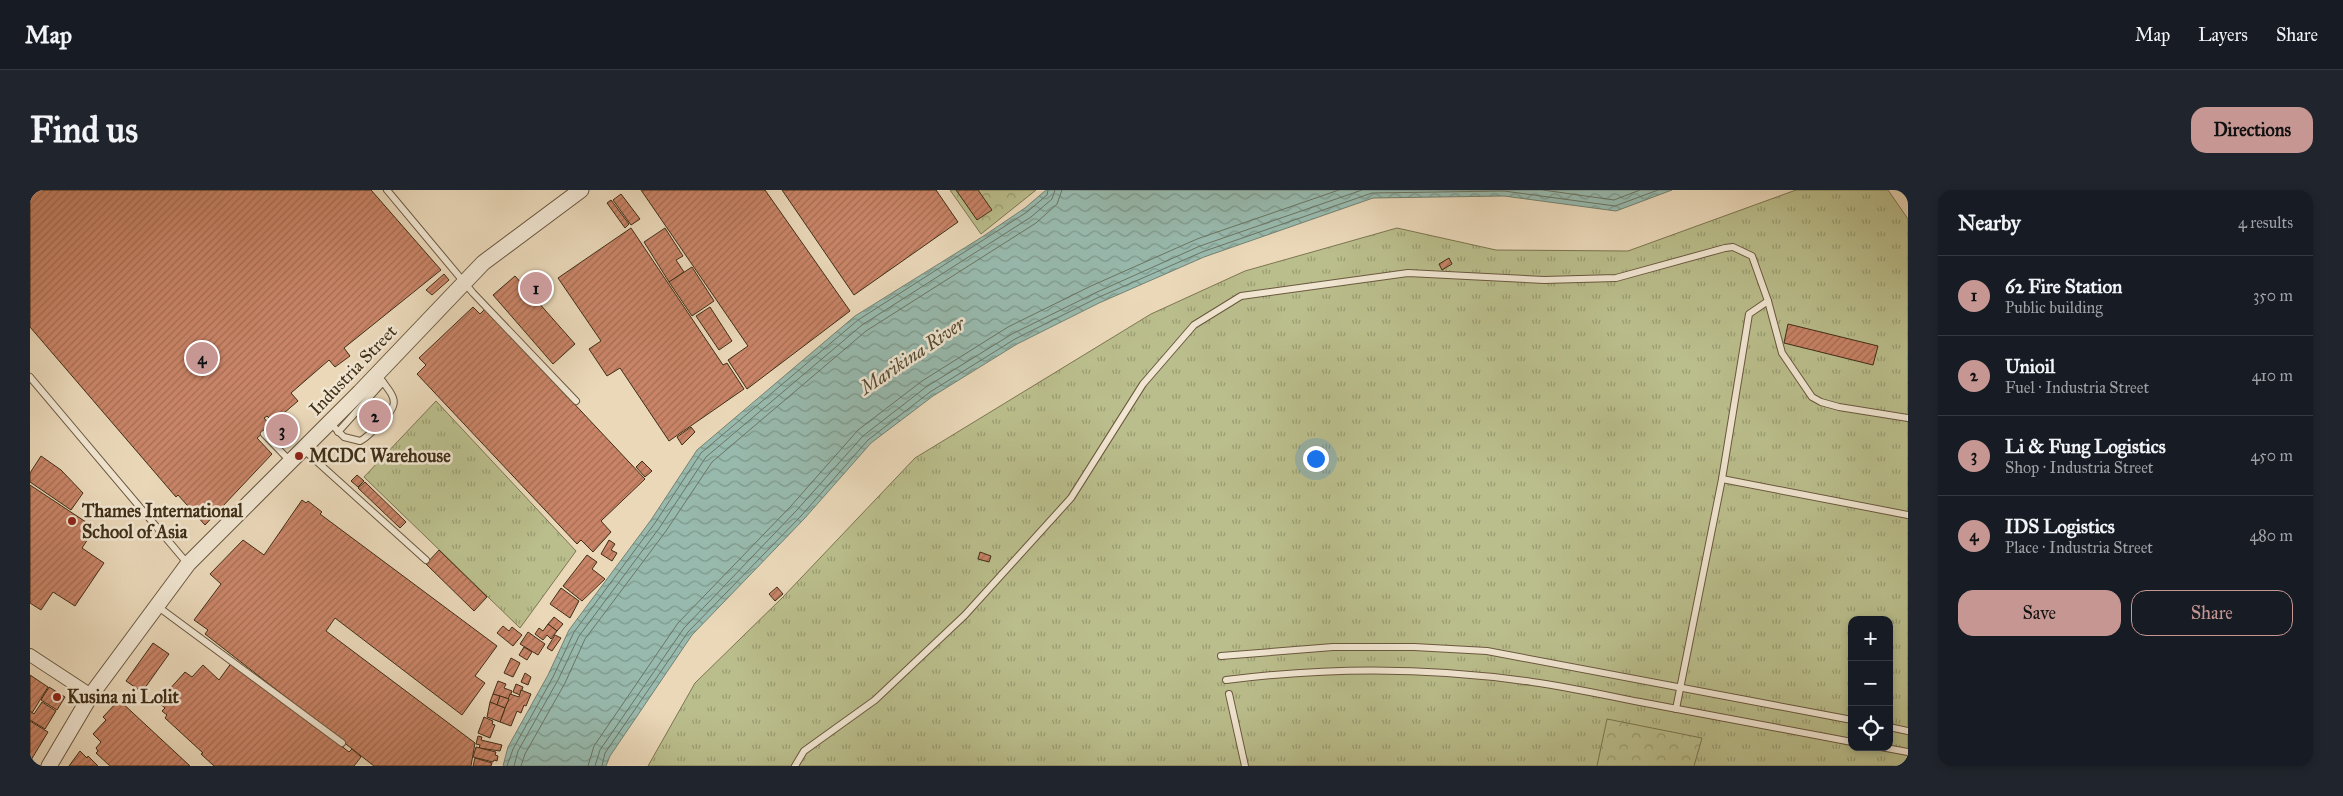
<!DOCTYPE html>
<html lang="en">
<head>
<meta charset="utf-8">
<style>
  body { margin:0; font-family:"IM FELL Great Primer",serif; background:#20242c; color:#f1f3f6 }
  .controls { position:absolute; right:15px; bottom:15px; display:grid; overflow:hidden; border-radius:10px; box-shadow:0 2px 8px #0003 }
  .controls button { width:45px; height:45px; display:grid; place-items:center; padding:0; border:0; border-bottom:1px solid #363941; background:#171b24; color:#f1f3f6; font:25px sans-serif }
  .you { position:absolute; left:1285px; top:268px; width:18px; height:18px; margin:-12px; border:4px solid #fff; border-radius:50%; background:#1a73e8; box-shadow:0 0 0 8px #1a73e833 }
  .badge { display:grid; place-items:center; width:32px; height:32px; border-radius:50%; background:#c59692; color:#111; font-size:16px; font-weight:700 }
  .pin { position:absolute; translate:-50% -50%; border:2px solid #fff; box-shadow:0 1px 5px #0006 }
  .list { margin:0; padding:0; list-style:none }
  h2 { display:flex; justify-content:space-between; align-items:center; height:65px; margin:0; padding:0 20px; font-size:21px }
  h2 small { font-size:16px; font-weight:400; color:#9ea1a6 }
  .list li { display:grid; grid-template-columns:32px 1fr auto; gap:15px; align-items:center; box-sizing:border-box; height:80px; padding:0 20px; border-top:1px solid #363941 }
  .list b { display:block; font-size:19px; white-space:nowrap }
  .list p { margin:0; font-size:16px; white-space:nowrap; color:#9ea1a6 }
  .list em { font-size:16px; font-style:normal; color:#9ea1a6 }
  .actions { display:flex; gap:10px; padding:15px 20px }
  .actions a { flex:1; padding:11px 0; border:1px solid #c59692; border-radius:15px; text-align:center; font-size:18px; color:#c59692 }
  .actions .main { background:#c59692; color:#111 }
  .icon { flex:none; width:28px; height:28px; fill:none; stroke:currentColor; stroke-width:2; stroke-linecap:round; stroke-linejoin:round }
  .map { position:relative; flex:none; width:1878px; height:576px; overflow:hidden; border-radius:15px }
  header { display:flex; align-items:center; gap:30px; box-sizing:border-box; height:70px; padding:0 25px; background:#171b24; border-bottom:1px solid #363941 }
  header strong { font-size:24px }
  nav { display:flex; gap:28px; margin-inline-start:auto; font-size:18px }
  .intro { display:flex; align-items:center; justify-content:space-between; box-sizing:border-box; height:120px; padding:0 30px }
  h1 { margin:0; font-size:35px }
  .button { padding:12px 22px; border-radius:15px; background:#c59692; color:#111; font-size:18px; font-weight:700 }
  main { display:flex; gap:30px; padding:0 30px }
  aside { flex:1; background:#171b24; border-radius:15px; box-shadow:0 2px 8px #0003 }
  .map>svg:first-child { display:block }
  .grass { fill:url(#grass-tufts); stroke:#7c7651; fill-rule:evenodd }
  .park { fill:url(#park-crowns); stroke:#7c7651 }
  .water { fill:url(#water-waves); stroke:#748271 }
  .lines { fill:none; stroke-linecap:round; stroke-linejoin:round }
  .shore { stroke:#6c7462; stroke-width:1 }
  .building { fill:url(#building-hatch); stroke:#3f2e16 }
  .service-casing { stroke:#6a583f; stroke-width:8 }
  .minor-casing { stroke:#6a583f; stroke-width:14 }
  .tertiary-casing { stroke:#6a583f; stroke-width:17 }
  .service { stroke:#f1e6d2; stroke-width:6 }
  .minor { stroke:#f1e6d2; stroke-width:12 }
  .tertiary { stroke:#f1e6d2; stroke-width:15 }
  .poi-dot { fill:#8f2418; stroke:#f1e6d2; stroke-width:2 }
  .labels { text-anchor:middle; stroke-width:5; stroke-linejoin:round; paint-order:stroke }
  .street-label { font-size:18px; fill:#3f2e16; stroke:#f1e6d2 }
  .poi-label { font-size:18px; font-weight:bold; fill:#3f2e16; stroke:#f1e6d2; text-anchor:start }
  .water-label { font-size:19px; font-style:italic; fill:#514a34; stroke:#f1e6d2 }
</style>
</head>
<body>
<header>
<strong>Map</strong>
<nav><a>Map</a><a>Layers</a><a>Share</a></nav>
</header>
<div class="intro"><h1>Find us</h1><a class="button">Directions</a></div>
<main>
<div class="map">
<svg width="1878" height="576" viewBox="0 0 1878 576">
  <defs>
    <pattern id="grass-tufts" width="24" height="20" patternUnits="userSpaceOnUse" patternTransform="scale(1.25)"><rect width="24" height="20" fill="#babe8c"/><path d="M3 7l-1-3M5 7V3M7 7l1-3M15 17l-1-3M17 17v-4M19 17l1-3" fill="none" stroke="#999b71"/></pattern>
    <pattern id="park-crowns" width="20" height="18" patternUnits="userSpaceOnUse" patternTransform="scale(1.25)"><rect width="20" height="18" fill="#babe8c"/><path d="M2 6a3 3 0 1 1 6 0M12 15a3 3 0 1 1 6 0" fill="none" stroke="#999b71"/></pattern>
    <pattern id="water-waves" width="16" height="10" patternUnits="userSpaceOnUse" patternTransform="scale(1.25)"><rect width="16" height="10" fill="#98baae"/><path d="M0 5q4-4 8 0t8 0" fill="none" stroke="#7d988d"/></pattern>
    <pattern id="building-hatch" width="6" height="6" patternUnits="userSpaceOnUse" patternTransform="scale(1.25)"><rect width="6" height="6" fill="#c98467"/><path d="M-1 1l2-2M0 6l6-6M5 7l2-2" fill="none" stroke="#a56c54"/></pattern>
  </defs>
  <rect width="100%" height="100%" fill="#ead8b9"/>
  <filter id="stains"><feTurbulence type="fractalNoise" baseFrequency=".004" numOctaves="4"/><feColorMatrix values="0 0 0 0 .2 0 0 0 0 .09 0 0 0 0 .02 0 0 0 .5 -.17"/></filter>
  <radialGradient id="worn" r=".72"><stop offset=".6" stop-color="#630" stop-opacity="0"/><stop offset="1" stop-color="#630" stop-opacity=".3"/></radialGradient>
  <g class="grass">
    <path d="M1766,0h92l20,29v547h-1260l47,-83 87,-85 133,-140 236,-144 94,-43 152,-43 99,22 132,1zM1822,430h37v127h-37z"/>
    <path d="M406,211l140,150 -56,77 -156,-151z"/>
  </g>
  <g class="park">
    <path d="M920,0h86l-55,44z"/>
    <path d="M1577,529l95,19 -8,28h-97z"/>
  </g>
  <path class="water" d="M1016,0h626l-56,21 -112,-15 -131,2 -169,59 -105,46 -82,41 -84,52 -62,47 -67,76 -112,116 -82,121 -4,10h-103l5,-19 40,-72 21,-45 82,-110 46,-70 158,-134 127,-79 43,-29z"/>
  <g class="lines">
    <g class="shore">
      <path d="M1513,0l71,10 26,-10"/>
      <path d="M477,576l6,-17 40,-72 21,-45 81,-109 46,-70 157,-133 169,-108 20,-17 1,-5"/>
      <path d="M484,576l4,-15 40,-71 21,-44 81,-109 46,-70 156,-132 169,-108 21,-18 3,-9"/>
      <path d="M491,576l4,-12 40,-71 20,-44 81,-108 46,-69 154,-131 170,-108 21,-19 5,-14"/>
      <path d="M558,576l6,-20 84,-123 113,-117 67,-76 64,-49 86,-54 83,-41 106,-47 142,-49"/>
      <path d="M565,576l5,-16 84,-122 112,-117 67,-75 63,-49 86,-53 83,-41 105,-47 162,-56"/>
      <path d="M572,576l3,-13 83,-121 113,-116 67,-76 62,-48 85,-53 82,-41 105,-46 170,-59 132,-2 111,15 43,-16"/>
    </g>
  </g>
  <g class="building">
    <path d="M0,0h341l70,80 -97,78 6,8 -15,11 -6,-7 -38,33 7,8 -14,12 4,5 -10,9 -11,-11 -3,2 7,8 -14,12 15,16 -67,71 -27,-30 -2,2 -146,-170z"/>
    <path d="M611,0h124l85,121 -103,78 -19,-29 20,-14z"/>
    <path d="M752,0h154l22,32 -104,73z"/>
    <path d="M926,0h22l14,20 -15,10z"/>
    <path d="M591,4l19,25 -9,6 -18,-25z"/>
    <path d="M581,10l18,24 -4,4 -18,-25z"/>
    <path d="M601,38l92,137 4,-2 17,26 -75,52 -49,-73 -13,8 -18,-27 12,-8 -43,-63z"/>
    <path d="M635,38l18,28 -7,4 8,12 -15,10 -25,-40z"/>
    <path d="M1419,68l3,6 -10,6 -3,-6z"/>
    <path d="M662,77l22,34 -22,15 -23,-34z"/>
    <path d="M414,84l5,6 -17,15 -6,-5z"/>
    <path d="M485,86l60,68 -22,20 -60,-69z"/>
    <path d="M443,117l7,7 5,-5 160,170 -44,42 10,11 -18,20 -12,-12 -4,4 -160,-170 9,-9 -7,-7z"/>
    <path d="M680,117l22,34 -13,9 -23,-34z"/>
    <path d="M1758,134l90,22 -5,19 -89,-22z"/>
    <path d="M661,237l4,5 -13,13 -5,-8z"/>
    <path d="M258,239l8,9 -9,8 -8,-8z"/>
    <path d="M11,266l20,14 22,23 -12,17 -41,-28v-9z"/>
    <path d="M612,271l10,10 -7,6 -9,-10z"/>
    <path d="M327,285l7,6 -6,6 -7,-6z"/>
    <path d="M335,292l41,40 -6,6 -42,-40z"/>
    <path d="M0,295l65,43 -13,20 22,15 -29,43 -22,-14 -12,18 -11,-7z"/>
    <path d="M272,310l4,3 2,-2 14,11 -2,2 177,132 -22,30 10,7 -23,32 -127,-97 -9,13 149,112 -4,23h-97l-169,-132 3,-4 -14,-10 27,-36 -11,-10 33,-34 21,15z"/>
    <path d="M579,350l6,4 -4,6 6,3 -5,8 -11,-7z"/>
    <path d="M409,360l48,47 -13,14 -48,-47z"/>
    <path d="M950,362l11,4 -2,6 -11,-3z"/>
    <path d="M557,365l10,7 -5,7 13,10 -23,22 -19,-15z"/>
    <path d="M747,397l6,7 -8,7 -6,-7z"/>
    <path d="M531,398l18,13 -9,17 -20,-14z"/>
    <path d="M524,427l9,7 -6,7 -9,-7z"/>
    <path d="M518,434l9,7 -6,8 -4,-4 -4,5 -8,-6 4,-6 4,3z"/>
    <path d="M473,436l6,5 3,-4 10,8 -9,11 -16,-13z"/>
    <path d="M498,442l17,12 -7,11 -18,-11z"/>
    <path d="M525,445l6,3 -9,13 -5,-3z"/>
    <path d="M123,453l16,11 -27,38 -16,-11z"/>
    <path d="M494,457l8,5 -5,8 -8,-5z"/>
    <path d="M481,468l9,5 -7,14 -9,-4z"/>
    <path d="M202,472l84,66 1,-1 32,25 3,-3 9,8 -7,9h-140l-13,-12 2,-1 -38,-35 2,-3 -5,-4 3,-3 -7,-6 27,-30 7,5 11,-12 16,15z"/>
    <path d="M495,483l6,4 -3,8 -7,-3z"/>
    <path d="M0,485l18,12 -16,26 -2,-2z"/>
    <path d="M468,491l8,3 -2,4 8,3 -3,8 -16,-5z"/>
    <path d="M486,494l7,3 -3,8 -7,-3z"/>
    <path d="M19,497l16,10 -8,13 -16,-10z"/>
    <path d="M491,500l10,4 -5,12 -2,-1 -3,8 -4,-2 -6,15 -11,-4 10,-28 9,3z"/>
    <path d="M463,504l7,2 -3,9 -7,-3z"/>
    <path d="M470,506l9,3 -4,9 -8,-3z"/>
    <path d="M89,510l14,13 57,53h-80l-14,-13 2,-2 -2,-3 5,-6 -8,-8 13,-14 -3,-3z"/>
    <path d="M12,512l14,9 -11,18 -15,-9v-9l4,3z"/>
    <path d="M460,512l15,6 -5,14 -13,-5z"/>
    <path d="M454,527l9,4 -1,3 3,1 -5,13 -12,-5z"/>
    <path d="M0,531l18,11 -17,28 -1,-1z"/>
    <path d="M448,546l4,1 -1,3 21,5 -2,6 -21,-3 1,-3 -4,-1z"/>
    <path d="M446,557l20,5 -1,3 3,1 -1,5 -3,-1 -1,2 -20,-5z"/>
    <path d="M50,561l7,7 1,-2 10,10h-29z"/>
    <path d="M445,568l17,5 -1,3h-18z"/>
  </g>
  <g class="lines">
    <defs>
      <g id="service">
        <path d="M357,0l86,103 103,108"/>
        <path d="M0,187l157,186"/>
        <path d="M300,233l14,14 16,4c7,-3 12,-10 18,-15 25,-25 17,-27 -1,-52"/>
        <path d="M308,242l45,-50"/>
        <path d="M234,244l26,27"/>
        <path d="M273,259l123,111"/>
        <path d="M1692,289l186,36"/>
        <path d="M127,416l185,137"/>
        <path d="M1191,466l112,-9h81l73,4 365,69"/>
        <path d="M1196,490c101,-13 205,-13 306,2 36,5 72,13 108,20 70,13 141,26 212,40"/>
        <path d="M1199,504l16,72"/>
        <path d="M1646,519l46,-230 27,-165 19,-13"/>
        <path d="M1859,537l19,4"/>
        <path d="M1851,557l27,5"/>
        <path d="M765,576l9,-15 71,-51 90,-85 106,-117 72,-114 51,-59 47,-29 167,-23 136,7 72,-2 109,-30 8,-1 19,9 16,45 14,52 30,44 9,5 18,5 69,11"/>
      </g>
      <path id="minor" d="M0,465l61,40"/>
      <path id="tertiary" d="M19,576l42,-71 97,-131 172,-172 123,-129 98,-73"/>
    </defs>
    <use href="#service" class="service-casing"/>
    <use href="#minor" class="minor-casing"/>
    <use href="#tertiary" class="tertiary-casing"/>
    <use href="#service" class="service"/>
    <use href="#minor" class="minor"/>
    <use href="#tertiary" class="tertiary"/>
  </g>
  <g class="poi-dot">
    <circle cx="269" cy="266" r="5"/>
    <circle cx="42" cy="331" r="5"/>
    <circle cx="27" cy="507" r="5"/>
  </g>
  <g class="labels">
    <g class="street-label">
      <text transform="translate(323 180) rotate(-46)" y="6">Industria Street</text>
    </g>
    <g class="poi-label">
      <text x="279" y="272">MCDC Warehouse</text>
      <text x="52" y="327">Thames International<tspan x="52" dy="21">School of Asia</tspan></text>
      <text x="37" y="513">Kusina ni Lolit</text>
    </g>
    <g class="water-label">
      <text transform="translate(882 165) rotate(-34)" y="7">Marikina River</text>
    </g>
  </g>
  <rect width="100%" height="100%" filter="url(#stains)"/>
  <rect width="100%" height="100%" fill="url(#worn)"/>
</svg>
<div class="controls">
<button>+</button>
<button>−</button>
<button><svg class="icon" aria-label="locate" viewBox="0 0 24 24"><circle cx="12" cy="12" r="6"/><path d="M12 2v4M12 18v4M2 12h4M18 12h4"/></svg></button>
</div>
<div class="you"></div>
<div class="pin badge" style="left:506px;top:98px">1</div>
<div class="pin badge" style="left:345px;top:226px">2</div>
<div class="pin badge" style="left:252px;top:240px">3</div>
<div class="pin badge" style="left:172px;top:168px">4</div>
</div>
<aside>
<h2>Nearby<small>4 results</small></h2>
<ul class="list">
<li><span class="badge">1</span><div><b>62 Fire Station</b><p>Public building</p></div><em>350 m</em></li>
<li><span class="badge">2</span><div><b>Unioil</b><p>Fuel · Industria Street</p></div><em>410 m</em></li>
<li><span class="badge">3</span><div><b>Li &amp; Fung Logistics</b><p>Shop · Industria Street</p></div><em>450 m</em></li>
<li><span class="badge">4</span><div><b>IDS Logistics</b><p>Place · Industria Street</p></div><em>480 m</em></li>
</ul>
<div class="actions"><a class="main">Save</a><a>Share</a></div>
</aside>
</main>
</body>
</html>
